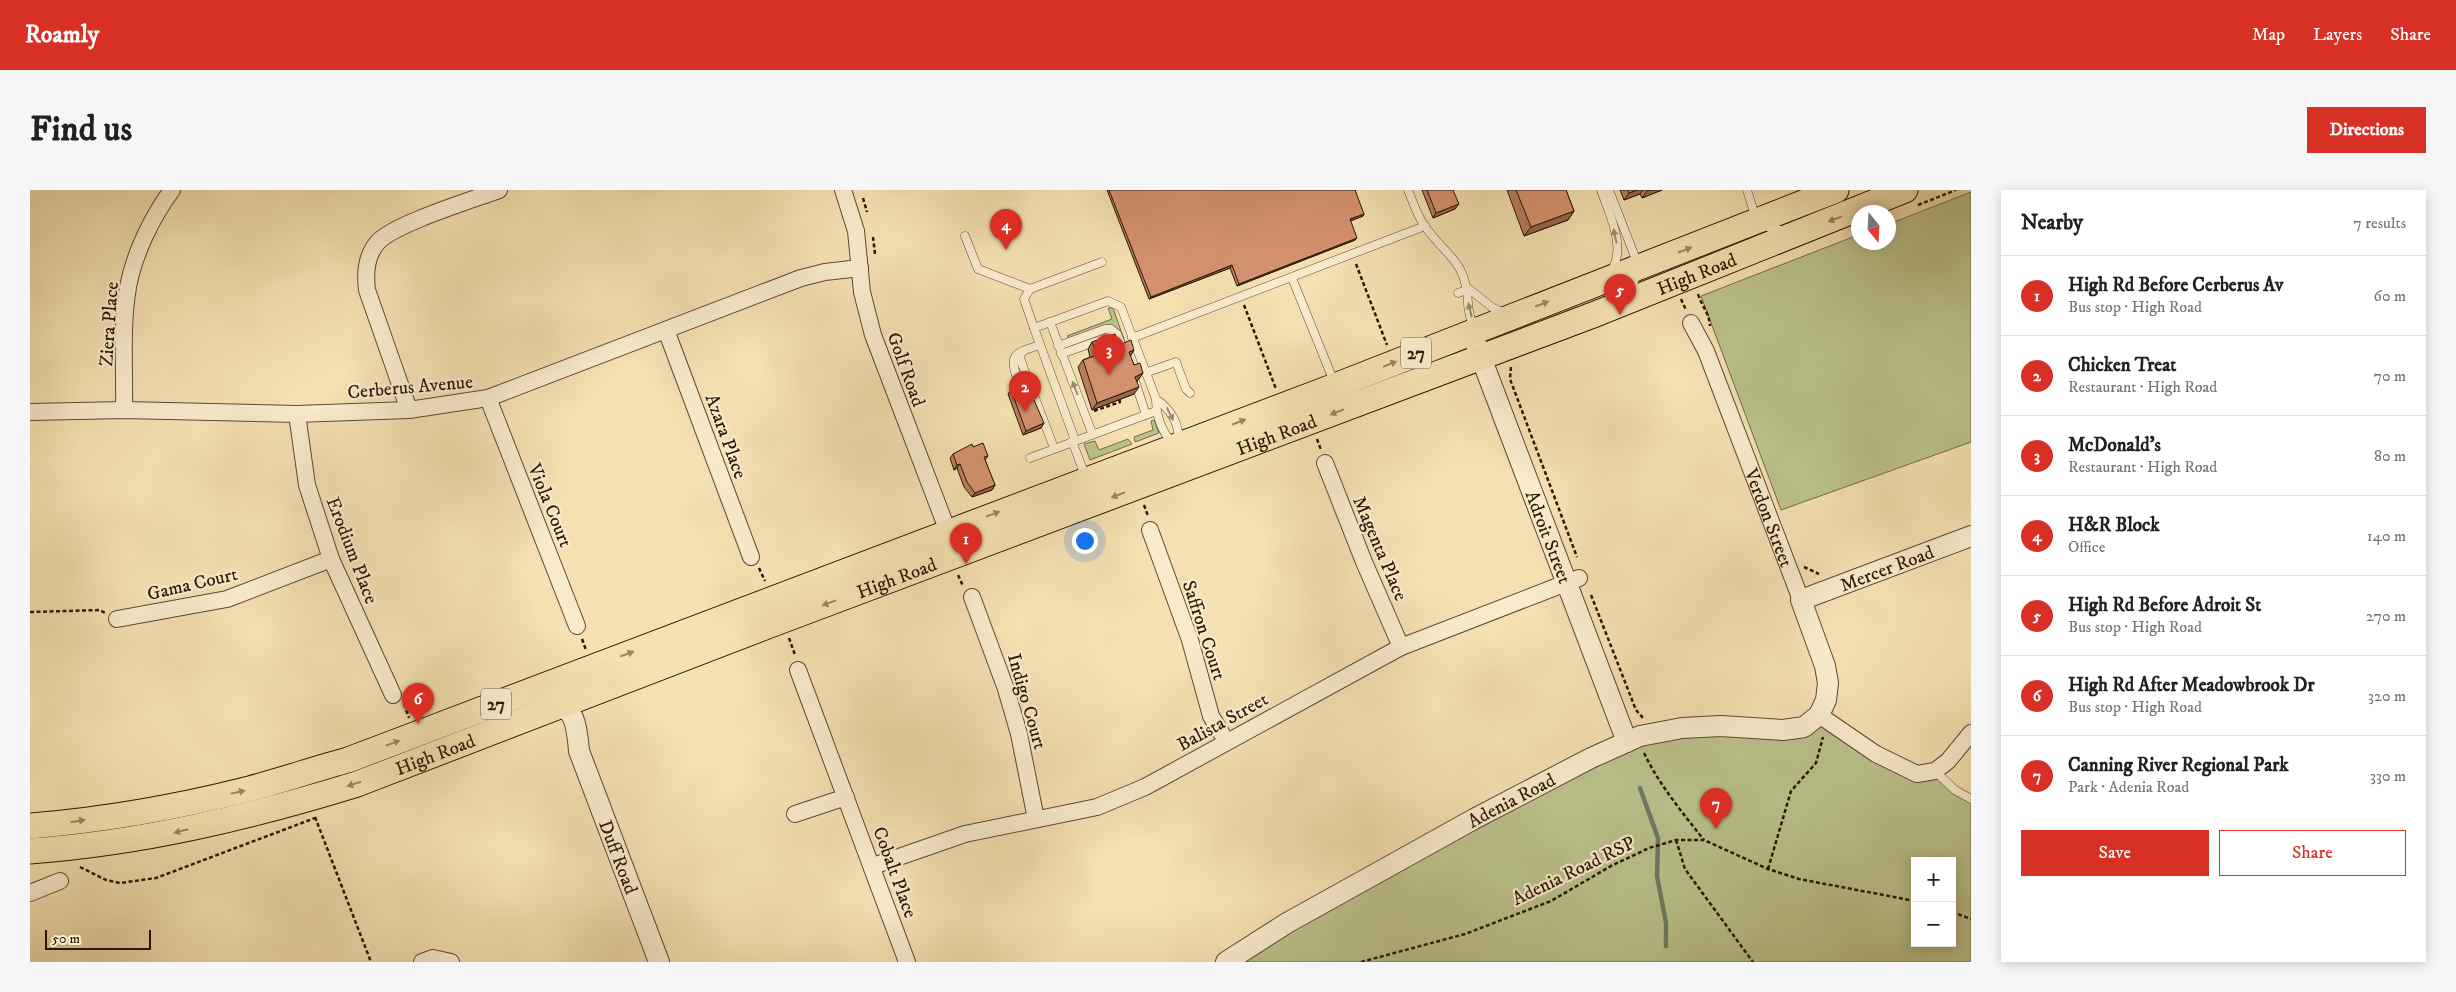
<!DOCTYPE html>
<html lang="en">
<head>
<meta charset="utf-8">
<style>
  body { margin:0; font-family:"IM FELL DW Pica",serif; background:#f6f6f6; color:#202124 }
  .controls { position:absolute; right:15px; bottom:15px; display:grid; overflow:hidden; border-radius:0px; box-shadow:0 2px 12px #0003 }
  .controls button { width:45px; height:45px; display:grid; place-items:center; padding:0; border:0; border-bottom:1px solid #e0e0e0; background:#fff; color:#202124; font:25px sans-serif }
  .compass { position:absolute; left:1821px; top:15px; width:45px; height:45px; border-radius:50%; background:#fff; box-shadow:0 2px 12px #0003; rotate:162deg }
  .scale { position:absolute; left:15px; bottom:12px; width:106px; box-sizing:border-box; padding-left:5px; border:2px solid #2b1704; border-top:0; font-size:14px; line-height:18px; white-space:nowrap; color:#2b1704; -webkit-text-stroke:4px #f8ebcc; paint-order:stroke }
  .you { position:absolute; left:1054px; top:350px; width:18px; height:18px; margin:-12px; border:4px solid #fff; border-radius:50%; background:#1a73e8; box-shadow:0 0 0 8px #1a73e833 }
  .badge { display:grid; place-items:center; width:32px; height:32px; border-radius:50%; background:#d93025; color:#fff; font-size:16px; font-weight:700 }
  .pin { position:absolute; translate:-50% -41px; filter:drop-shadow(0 1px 2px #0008) }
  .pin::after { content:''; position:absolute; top:26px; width:18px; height:15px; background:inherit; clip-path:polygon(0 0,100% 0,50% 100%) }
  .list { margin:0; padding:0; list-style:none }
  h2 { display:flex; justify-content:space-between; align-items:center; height:65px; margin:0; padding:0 20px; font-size:21px }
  h2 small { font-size:16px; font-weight:400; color:#757577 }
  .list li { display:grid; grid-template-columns:32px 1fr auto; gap:15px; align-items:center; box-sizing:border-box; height:80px; padding:0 20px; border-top:1px solid #e0e0e0 }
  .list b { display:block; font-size:19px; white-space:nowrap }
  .list p { margin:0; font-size:16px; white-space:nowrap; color:#757577 }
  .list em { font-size:16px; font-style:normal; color:#757577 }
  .actions { display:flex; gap:10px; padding:15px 20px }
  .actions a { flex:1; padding:11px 0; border:1px solid #d93025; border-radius:0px; text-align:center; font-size:18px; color:#d93025 }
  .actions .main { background:#d93025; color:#fff }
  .map { position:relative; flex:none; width:1941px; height:772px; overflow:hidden; border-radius:0px }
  header { display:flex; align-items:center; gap:30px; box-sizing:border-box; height:70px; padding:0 25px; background:#d93025; color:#fff }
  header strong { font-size:24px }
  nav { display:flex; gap:28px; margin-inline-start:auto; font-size:18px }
  .intro { display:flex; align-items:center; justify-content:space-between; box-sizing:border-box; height:120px; padding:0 30px }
  h1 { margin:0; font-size:35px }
  .button { padding:12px 22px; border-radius:0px; background:#d93025; color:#fff; font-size:18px; font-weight:700 }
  main { display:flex; gap:30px; padding:0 30px }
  aside { flex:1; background:#fff; border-radius:0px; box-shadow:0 2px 12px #0003 }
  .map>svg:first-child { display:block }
  .green { fill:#bbc28c; stroke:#736c48; fill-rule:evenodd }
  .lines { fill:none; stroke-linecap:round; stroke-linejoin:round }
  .stream { stroke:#6f7b65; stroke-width:4.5 }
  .service-casing { stroke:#5d492f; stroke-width:9 }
  .minor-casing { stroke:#5d492f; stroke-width:18 }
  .tertiary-casing { stroke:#5d492f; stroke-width:22 }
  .primary-casing { stroke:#2b1704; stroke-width:27 }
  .path { stroke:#2b1704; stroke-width:2.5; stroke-dasharray:4 2.5; stroke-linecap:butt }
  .service { stroke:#f8ebcc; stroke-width:8 }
  .minor { stroke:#f8ebcc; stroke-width:16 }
  .tertiary { stroke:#f8ebcc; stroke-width:20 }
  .primary { stroke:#f4e0b1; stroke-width:25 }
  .wall { fill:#b67d5f; stroke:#2b1704 }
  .shaded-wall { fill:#94664d; stroke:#2b1704 }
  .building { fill:#d4916e; stroke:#2b1704 }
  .oneway { fill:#9a8663 }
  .oneway2 { fill:#9c8c72 }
  .labels { text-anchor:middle; stroke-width:4.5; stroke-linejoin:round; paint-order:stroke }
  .shield { fill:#f8ebcc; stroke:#685740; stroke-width:1 }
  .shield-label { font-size:18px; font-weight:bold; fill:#2b1704 }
  .street-label { font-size:19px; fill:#2b1704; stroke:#f8ebcc }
</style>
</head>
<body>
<header>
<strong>Roamly</strong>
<nav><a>Map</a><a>Layers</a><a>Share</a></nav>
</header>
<div class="intro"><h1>Find us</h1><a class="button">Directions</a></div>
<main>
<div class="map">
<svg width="1941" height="772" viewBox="0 0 1941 772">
  <rect width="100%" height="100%" fill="#f4e0b1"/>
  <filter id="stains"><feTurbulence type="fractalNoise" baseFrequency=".004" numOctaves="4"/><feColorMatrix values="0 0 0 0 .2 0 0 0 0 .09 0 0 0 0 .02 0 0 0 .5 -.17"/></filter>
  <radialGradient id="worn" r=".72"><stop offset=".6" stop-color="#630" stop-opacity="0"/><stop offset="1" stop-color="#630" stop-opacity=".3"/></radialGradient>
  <g class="green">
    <path d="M1941,2v250l-190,68 -80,-214 157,-61v7h30l1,-18z"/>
    <path d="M1078,118h5l19,54 -14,-32 -9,-5 -39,13 -3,-2 45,-17z"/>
    <path d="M1124,230l5,13 -24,9 -1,-5 19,-7 -2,-9z"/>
    <path d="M1098,249l4,5 -42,16 -6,-16 11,-3 4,9z"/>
    <path d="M1797,532l94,52 22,3 28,21v164h-744l386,-216 54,-16zM1885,671h37v82h-37z"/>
  </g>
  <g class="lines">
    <path class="stream" d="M1610,598l18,50 -1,38 9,47v23"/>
    <defs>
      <g id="service">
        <path d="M1378,0c5,12 9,25 16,35 22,32 42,34 44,78 0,9 4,16 4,26"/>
        <path d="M1571,0c8,23 26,58 10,81"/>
        <path d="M1579,0l30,77 -9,26"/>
        <path d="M1717,0l10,32 15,7 10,1"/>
        <path d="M935,46l13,33 52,20"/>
        <path d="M1262,88l42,104"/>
        <path d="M1439,99l24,19 11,5"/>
        <path d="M1428,103l11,-4"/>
        <path d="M1020,132l42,111"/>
        <path d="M1004,138l-10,-29 6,-10 72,-27"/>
        <path d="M1102,148l293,-112"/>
        <path d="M1028,156l47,-17h6l6,5"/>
        <path d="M993,161l-3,4 1,6 33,87"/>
        <path d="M1031,164l56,-20 6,14"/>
        <path d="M1115,183l31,-11 10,27 4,4"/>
        <path d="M988,191c-10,-28 -3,-28 22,-36"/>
        <path d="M1105,191l11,34"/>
        <path d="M1126,209c13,9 26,26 21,43"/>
        <path d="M1045,250l-41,-112 74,-27 13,6 35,92c0,15 5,33 17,44"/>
        <path d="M1042,251l14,37"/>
        <path d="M1000,268l126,-47"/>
        <path d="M1905,581l20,19 16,9"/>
      </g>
      <g id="minor">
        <path d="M813,0l13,41 6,61 11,43 79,207"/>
        <path id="s1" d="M1661,133l15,28 95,249"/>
        <path d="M636,140l85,227"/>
        <path d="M458,208l89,228"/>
        <path d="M94,220c1,-40 -3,-83 4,-123 6,-33 24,-70 44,-97"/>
        <path d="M379,220l-42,-120c-2,-16 -1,-35 11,-48 16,-18 94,-42 121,-52"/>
        <path d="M0,222l94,-2 173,4 112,-4 79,-12 313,-120 24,-6 35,-4"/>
        <path d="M267,224l10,71 24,74 62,136"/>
        <path d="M1295,273l39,99 37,85"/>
        <path d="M1120,340l40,110 21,76 15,25"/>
        <path d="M942,407l34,92 13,45 17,85"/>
        <path d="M87,429l110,-20 104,-40"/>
        <path d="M768,480l109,292"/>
        <path d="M1789,525l57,39 41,20 18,-3 13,-10 23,-28"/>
        <path d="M765,624l51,-17"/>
        <path d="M843,676l92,-32 132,-27 48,-20 256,-140 178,-69"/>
        <path d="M0,703l30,-12"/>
        <path d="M392,772l11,-4 18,4"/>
      </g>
      <g id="tertiary">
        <path id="s2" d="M1441,141l156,411"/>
        <path id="s3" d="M519,510c27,5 28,28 30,51l80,211"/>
        <path id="s4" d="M1196,772l61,-39 187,-104 117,-61 49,-22 42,-8 39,-2 62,4 21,-3 15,-12 7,-15 2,-17 -3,-17 -24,-66 170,-64"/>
      </g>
      <g id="primary">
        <path d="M0,636c74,-6 148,-19 219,-37 34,-9 66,-20 99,-29l987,-374 501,-196"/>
        <path id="s5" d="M0,661c112,-8 220,-34 327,-67l413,-159 823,-310 312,-125"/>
      </g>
    </defs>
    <use href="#service" class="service-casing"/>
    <use href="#minor" class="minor-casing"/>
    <use href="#tertiary" class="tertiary-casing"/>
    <use href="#primary" class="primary-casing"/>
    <g class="path">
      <path d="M833,8l4,14"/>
      <path d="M1888,15l38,-15"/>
      <path d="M843,47l2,17"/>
      <path d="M1326,74l31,81"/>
      <path d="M1668,104c4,13 11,18 12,32"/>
      <path d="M1651,109l5,11"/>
      <path d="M1214,115l32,84"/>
      <path d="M1481,177l-1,12 67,178"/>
      <path d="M1064,221l26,-9 -1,-3"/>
      <path d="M1287,249l4,11"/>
      <path d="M1114,315l4,11"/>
      <path d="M1774,377l15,7"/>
      <path d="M729,378l6,13"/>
      <path d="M928,385l5,11"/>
      <path d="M1561,405l45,115 7,8"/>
      <path d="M0,422l70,-2 5,3"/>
      <path d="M759,448l6,17"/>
      <path d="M552,449l4,11"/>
      <path d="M374,514l5,14"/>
      <path d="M1614,563c16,33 38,59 60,87"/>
      <path d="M285,627l56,145"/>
      <path d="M1646,650l9,29 68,93"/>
      <path d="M50,677l26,13 14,3 36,-5 159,-60"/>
      <path d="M1738,679l23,-78 25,-28 7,-26"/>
      <path d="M1922,722l19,7"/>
      <path d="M1331,772l104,-28 86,-33 60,-35 38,-18 27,-8h28l64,29 31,10 116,22"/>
    </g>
    <use href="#service" class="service"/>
    <use href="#minor" class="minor"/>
    <use href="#tertiary" class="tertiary"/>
    <use href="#primary" class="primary"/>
  </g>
  <g class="wall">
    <path d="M1077,0h248l8,26 -13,5 5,19 -118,46 -7,-18 -81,31z"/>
    <path d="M1392,0h31l2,19 -22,9z"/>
    <path d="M1477,0h59l8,21 -6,9 -44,16z"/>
    <path d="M1590,0h42l-20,8 -2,-4 -16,6z"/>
    <path d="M1062,152l27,3 11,11 4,9 9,8 -5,7 -1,1 -3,13 -42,16 -14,-43 5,-7 7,-3 -2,-8z"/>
    <path d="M981,200l33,33 -3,5 -18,7 -15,-41z"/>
    <path d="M943,257l15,9 -3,4 10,25 -3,5 -20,7 -8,-10 -7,-19 -3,2 -4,-12 3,-4z"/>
  </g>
  <g class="shaded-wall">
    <path d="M1607,0h6l-3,4 -16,6 5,-7z"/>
    <path d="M1620,0h12l-20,8 5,-7z"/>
    <path d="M1429,14l-4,5 -22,9 3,-5z"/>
    <path d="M1544,21l-6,9 -44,16 7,-9z"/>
    <path d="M1334,24l-1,2 -15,6 2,-3z"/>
    <path d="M1327,48l-2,2 -118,46 2,-2z"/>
    <path d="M1202,75l-2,3 -81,31 2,-2z"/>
    <path d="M1104,160l-4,7 -1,-5z"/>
    <path d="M1113,183l-5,7 -7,4 4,-7z"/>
    <path d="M1109,197l-5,7 -42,16 5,-7z"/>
    <path d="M1014,233l-3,5 -18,7 3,-4z"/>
    <path d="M930,274l-3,4 -3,2 3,-5z"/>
    <path d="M965,295l-3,5 -20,7 3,-4z"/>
  </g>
  <g class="building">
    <path d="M1079,0h246l9,24 -14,5 7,19 -118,46 -7,-19 -81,32z"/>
    <path d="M1397,0h26l6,14 -23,9z"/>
    <path d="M1486,0h50l8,21 -43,16z"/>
    <path d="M1598,0h9l-8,3z"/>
    <path d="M1085,144l4,11 12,-5 3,10 -5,2 5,13 6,-2 3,10 -8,4 4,10 -42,16 -14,-43 14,-5 -5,-13z"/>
    <path d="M997,194l17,39 -18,8 -15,-41z"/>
    <path d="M953,253l5,13 -4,1 11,28 -20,8 -8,-11 -7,-18 -3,1 -4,-11 19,-10 1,3z"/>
  </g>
  <defs><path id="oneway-solid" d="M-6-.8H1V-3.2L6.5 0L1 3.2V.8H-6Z" transform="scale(1.25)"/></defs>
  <g class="oneway">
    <use href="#oneway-solid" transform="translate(1805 29) rotate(159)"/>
    <use href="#oneway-solid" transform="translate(1655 60) rotate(-21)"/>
    <use href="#oneway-solid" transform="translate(1512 114) rotate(-21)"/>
    <use href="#oneway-solid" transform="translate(1360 174) rotate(-22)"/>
    <use href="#oneway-solid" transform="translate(1307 222) rotate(159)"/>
    <use href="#oneway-solid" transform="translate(1209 232) rotate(-21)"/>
    <use href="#oneway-solid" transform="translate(1088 305) rotate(159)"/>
    <use href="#oneway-solid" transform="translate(963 324) rotate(-20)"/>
    <use href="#oneway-solid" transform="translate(799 413) rotate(160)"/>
    <use href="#oneway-solid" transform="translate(597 464) rotate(-21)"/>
    <use href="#oneway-solid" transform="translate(363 553) rotate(-20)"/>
    <use href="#oneway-solid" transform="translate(324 594) rotate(162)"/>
    <use href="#oneway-solid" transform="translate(208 602) rotate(-13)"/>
    <use href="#oneway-solid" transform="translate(48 631) rotate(-9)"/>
    <use href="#oneway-solid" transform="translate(151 641) rotate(166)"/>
  </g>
  <g class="oneway2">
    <use href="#oneway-solid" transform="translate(1585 46) rotate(-102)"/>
    <use href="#oneway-solid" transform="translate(1440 120) rotate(-104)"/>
    <use href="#oneway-solid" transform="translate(1045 198) rotate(-111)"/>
    <use href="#oneway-solid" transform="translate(1140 224) rotate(64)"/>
  </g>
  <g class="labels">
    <g class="shield">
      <rect x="1371" y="147.5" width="30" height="31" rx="4"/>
      <rect x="451" y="498.5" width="30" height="31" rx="4"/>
    </g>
    <g class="shield-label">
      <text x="1386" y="169">27</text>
      <text x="466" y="520">27</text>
    </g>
    <g class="street-label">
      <text dy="7" stroke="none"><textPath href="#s5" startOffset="1768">High Road</textPath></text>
      <text transform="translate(78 134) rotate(-86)" y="7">Ziera Place</text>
      <text transform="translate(877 179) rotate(70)" y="7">Golf Road</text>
      <text transform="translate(380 196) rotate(-5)" y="7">Cerberus Avenue</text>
      <text dy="7" stroke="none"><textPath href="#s5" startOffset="1318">High Road</textPath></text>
      <text transform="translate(697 246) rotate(70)" y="7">Azara Place</text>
      <text transform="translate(521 315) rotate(68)" y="7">Viola Court</text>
      <text dy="7" stroke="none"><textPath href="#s1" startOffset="210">Verdon Street</textPath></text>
      <text dy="7" stroke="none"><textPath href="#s2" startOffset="220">Adroit Street</textPath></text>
      <text transform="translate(1351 358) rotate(67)" y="7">Magenta Place</text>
      <text transform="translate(323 360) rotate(69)" y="7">Erodium Place</text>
      <text dy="7" stroke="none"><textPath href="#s4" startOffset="869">Mercer Road</textPath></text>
      <text dy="7" stroke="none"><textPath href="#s5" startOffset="912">High Road</textPath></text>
      <text transform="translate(162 393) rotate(-13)" y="7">Gama Court</text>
      <text transform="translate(1175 440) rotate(72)" y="7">Saffron Court</text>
      <text transform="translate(998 511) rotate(74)" y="7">Indigo Court</text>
      <text transform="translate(1192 531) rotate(-29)" y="7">Balista Street</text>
      <text dy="7" stroke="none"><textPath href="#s5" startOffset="418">High Road</textPath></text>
      <text dy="7" stroke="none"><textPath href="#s4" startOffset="328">Adenia Road</textPath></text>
      <text dy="7" stroke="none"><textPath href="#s3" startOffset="178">Duff Road</textPath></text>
      <text transform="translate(1543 680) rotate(-26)" y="7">Adenia Road RSP</text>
      <text transform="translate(866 682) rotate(70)" y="7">Cobalt Place</text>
    </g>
  </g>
  <rect width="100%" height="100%" filter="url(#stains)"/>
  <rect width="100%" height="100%" fill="url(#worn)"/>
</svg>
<div class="controls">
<button>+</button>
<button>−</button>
</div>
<svg class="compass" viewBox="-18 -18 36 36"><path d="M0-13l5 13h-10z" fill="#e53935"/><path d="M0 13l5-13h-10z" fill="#757577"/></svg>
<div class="scale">50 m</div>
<div class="you"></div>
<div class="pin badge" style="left:936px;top:374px">1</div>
<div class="pin badge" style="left:995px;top:222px">2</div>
<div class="pin badge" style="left:1079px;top:185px">3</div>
<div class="pin badge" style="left:976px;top:60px">4</div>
<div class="pin badge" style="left:1590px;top:125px">5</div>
<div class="pin badge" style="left:388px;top:534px">6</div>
<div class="pin badge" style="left:1686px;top:639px">7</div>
</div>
<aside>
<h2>Nearby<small>7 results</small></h2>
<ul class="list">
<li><span class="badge">1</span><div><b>High Rd Before Cerberus Av</b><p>Bus stop · High Road</p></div><em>60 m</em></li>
<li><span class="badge">2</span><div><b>Chicken Treat</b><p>Restaurant · High Road</p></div><em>70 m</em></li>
<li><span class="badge">3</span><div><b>McDonald's</b><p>Restaurant · High Road</p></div><em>80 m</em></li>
<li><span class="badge">4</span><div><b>H&amp;R Block</b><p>Office</p></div><em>140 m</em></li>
<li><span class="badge">5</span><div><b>High Rd Before Adroit St</b><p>Bus stop · High Road</p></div><em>270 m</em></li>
<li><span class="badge">6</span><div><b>High Rd After Meadowbrook Dr</b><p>Bus stop · High Road</p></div><em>320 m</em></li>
<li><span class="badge">7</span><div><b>Canning River Regional Park</b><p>Park · Adenia Road</p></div><em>330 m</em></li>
</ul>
<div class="actions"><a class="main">Save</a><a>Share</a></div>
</aside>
</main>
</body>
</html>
